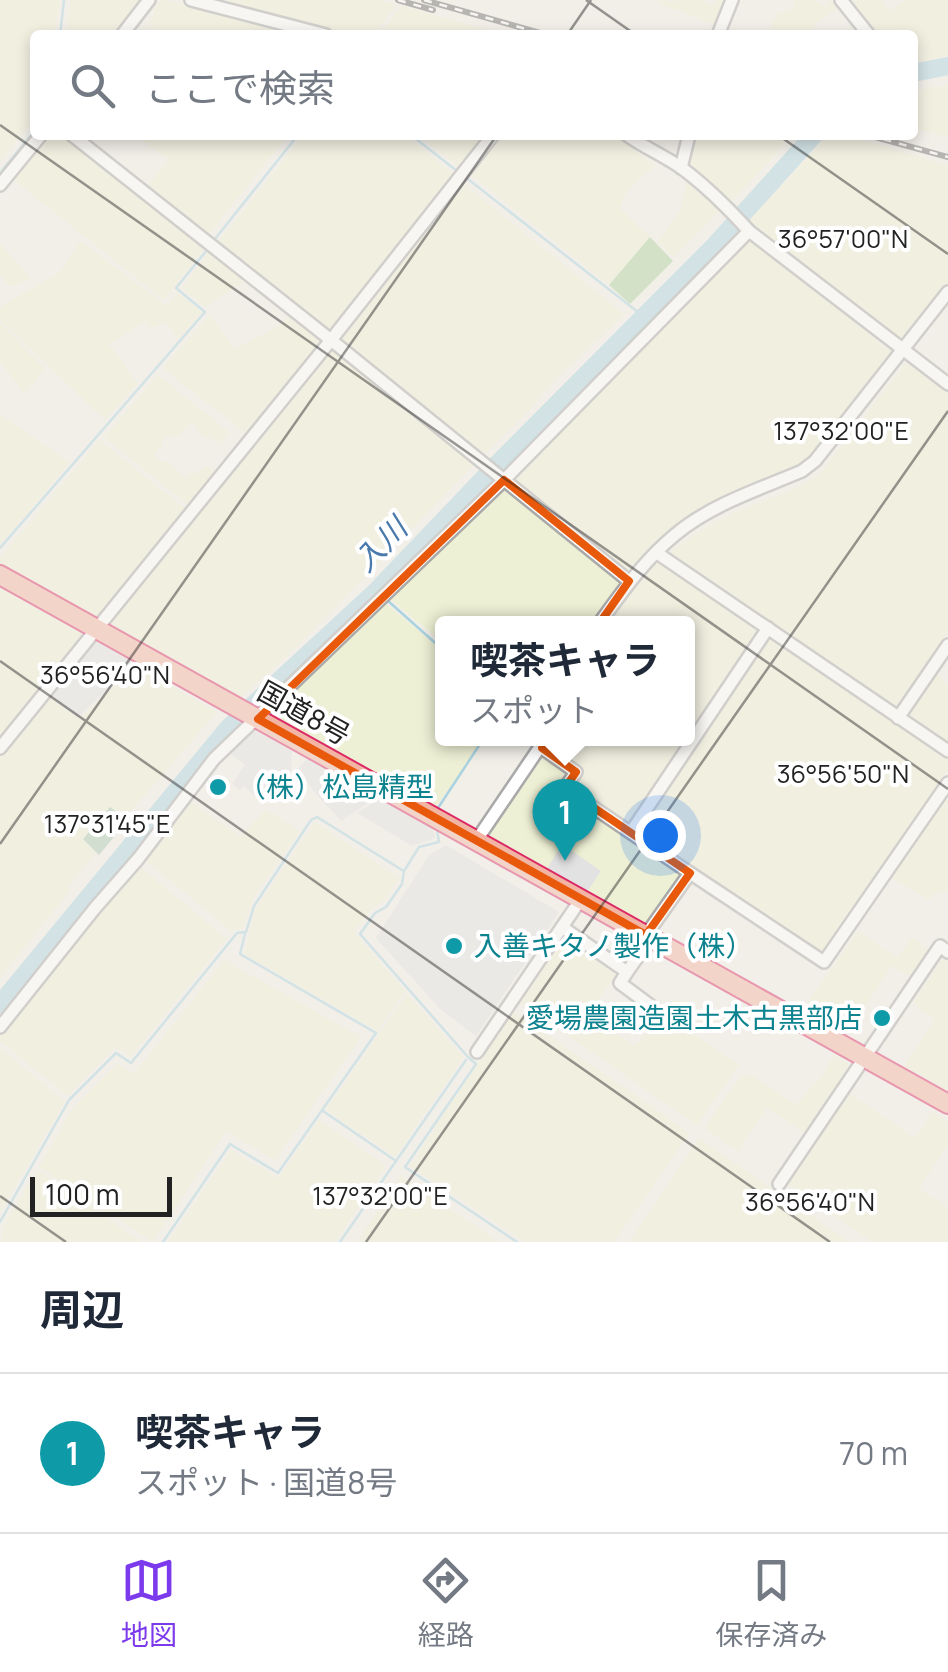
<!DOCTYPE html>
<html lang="ja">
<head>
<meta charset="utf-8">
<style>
  body { margin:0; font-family:Manrope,"Noto Sans JP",sans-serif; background:#f6f6f7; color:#1f2937 }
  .scale { position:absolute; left:30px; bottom:25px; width:142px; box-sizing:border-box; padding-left:10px; border:5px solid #222; border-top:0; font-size:28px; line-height:35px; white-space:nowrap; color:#222; -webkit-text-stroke:8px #fff; paint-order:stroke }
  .you { position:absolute; left:660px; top:835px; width:35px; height:35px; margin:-25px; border:8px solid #fff; border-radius:50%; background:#1a73e8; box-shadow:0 0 0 15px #1a73e833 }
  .badge { display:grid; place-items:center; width:65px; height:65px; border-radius:50%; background:#7c3aed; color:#fff; font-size:32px; font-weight:700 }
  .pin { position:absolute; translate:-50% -82px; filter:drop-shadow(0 2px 5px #0008) }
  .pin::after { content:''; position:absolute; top:52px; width:35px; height:30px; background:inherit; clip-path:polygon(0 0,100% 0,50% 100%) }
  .popup { position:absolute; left:435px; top:616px; width:260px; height:130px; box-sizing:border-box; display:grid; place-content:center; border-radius:10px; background:#fff; filter:drop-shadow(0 2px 8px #0005); font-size:32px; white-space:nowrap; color:#747a83 }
  .popup b { font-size:38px; color:#1f2937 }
  .popup::after { content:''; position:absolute; left:50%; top:100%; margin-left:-20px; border:20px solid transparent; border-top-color:#fff }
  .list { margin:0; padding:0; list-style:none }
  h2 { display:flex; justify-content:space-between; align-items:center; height:130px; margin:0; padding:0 40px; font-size:42px }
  h2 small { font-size:32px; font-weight:400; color:#747a83 }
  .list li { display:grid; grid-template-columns:65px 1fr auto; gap:30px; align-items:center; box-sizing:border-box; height:160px; padding:0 40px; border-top:2px solid #e0e1e3 }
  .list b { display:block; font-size:38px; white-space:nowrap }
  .list p { margin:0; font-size:32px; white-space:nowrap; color:#747a83 }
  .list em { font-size:32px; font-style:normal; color:#747a83 }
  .icon { flex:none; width:55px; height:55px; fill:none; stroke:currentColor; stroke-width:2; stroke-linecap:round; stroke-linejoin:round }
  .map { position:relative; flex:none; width:948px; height:1242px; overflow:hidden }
  .search { position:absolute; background:#fff; box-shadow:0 5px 15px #0003; left:30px; right:30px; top:30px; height:110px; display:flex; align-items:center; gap:25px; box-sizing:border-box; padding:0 35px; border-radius:10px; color:#747a83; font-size:38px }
  .sheet { height:290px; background:#fff }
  nav { display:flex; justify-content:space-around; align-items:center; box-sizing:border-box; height:140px; border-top:2px solid #e0e1e3; background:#fff; font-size:28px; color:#747a83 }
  nav a { display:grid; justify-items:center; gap:5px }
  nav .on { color:#7c3aed }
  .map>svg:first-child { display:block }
  .farmland { fill:#eef0d5 }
  .forest { fill:#add19e }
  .cemetery { fill:#aacbaf }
  .parking { fill:#e2e2e2 }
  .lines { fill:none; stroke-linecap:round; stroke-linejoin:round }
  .stream { stroke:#aad3df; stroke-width:2.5 }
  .river { stroke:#aad3df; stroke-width:18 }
  .minor-casing { stroke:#a9a9a9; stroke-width:16 }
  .trunk-casing { stroke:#dc2a67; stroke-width:22 }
  .minor { stroke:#fff; stroke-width:11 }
  .trunk { stroke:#f2b4a3; stroke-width:18 }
  .rail-casing { stroke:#707070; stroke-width:6 }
  .rail { stroke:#fff; stroke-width:2.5; stroke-dasharray:8; stroke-linecap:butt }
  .marked { fill:none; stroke:#e8590c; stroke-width:8; stroke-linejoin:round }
  .ticks { fill:none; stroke:#222; stroke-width:2.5; stroke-opacity:0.45 }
  .culture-dot { fill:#0f9aa8; stroke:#fff; stroke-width:4 }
  .labels { text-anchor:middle; stroke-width:8; stroke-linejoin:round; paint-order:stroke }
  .street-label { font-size:28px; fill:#222; stroke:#fff }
  .culture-label { font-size:28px; fill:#0d838f; stroke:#fff; text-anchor:start }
  .water-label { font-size:30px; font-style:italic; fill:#4a7aab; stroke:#fff }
  .ticks-label { font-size:25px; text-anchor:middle; fill:#222; stroke:#fff; stroke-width:8; stroke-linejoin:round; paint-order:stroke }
</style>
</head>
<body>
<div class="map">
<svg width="948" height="1242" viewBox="0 0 948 1242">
  <rect width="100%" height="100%" fill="#f2efe9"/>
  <g class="farmland">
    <path d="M0,0h60l-5,35h-20v83l-35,44z"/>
    <path d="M71,0h71l-27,35h-49z"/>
    <path d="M163,0h5l119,33 -126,2 -11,-10 6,-21z"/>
    <path d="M208,0h172l17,5 -24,30h-36z"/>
    <path d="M704,0l4,6 10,-6h4l2,5 -8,20 -63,-24z"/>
    <path d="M794,0h21l9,7 8,-7h4l5,6 -26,18 -3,11h-45l10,-21 17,-5z"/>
    <path d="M857,0h25l8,11 16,-11h42v56l-35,7v-28h-39l-21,-32z"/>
    <path d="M402,6l104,29h-128z"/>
    <path d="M948,86v51l-35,-9v-35l17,-6z"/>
    <path d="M49,135h15l142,111 -42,54 -151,-121z"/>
    <path d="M136,135h153l-82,101 -61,-48 22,-28z"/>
    <path d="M303,135h102l51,41 -126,159 -114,-90z"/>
    <path d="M419,135h70l-28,34z"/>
    <path d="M502,135h112l41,31 -16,12 -13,15 -6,15 30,29 -41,48 -138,-110z"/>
    <path d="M694,135h97l-32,38 -31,31 -42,-38z"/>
    <path d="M837,135h11l100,31v117l-46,61 -156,-121 78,-83z"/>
    <path d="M687,183l33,28 -46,46 -16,-15 21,-30z"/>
    <path d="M464,184l160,130 -72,69 -23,27 -46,45 -145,-115z"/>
    <path d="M749,238l142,114 -80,105 -12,10 -85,37 -42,25 -44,45 -115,-95z"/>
    <path d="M80,241l87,65 11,-13 24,19 -24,27 -13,-17 -14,6 -5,-7 -37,23 29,40 -33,36 -105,-100v-13l60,-35z"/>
    <path d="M0,244v-1l30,35 -19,9 -11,-12z"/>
    <path d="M210,250l37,30 -42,27 -23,-19z"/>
    <path d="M292,314l32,26 -1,5 -75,90 -85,-67 47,-53 24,34 42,-21z"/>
    <path d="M0,323l45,46 -21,25 -24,-33z"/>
    <path d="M332,346l144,117 -174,179 -64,58 -124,-70 -1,-10z"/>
    <path d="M906,363l42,28v240l-51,77 -227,-156 30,-21 37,-20 51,-19 30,-16z"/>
    <path d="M158,375l72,58 -10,11 -8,-7 -9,1 -8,-13 -6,-2 -9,13 -17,1 -1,9 -8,8 2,6 14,3 14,15 9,-7 3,3 12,-9 9,10 -25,33 -88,-71z"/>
    <path d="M0,414l70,49 -70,82z"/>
    <path d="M100,440l88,71 -83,103 -12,4 -93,-53v-8z"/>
    <path d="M501,487l122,96 -28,40 -153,1v18l-53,-44z"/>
    <path d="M658,562l101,69 -71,107v-114l-78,-1 22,-31z"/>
    <path d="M0,588l81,45 -1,7 -80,99z"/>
    <path d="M384,602l58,48v88l43,1 -51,70 -165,-90 24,-28z"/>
    <path d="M770,638l178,120v12l-124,185 -185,-124z"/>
    <path d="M136,666l81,46 -92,106 -15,-10 -27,31 13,14 -26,31 -1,8 -69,86v-220l49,-61 30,22z"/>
    <path d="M937,673l11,14v57l-40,-27z"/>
    <path d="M687,738l-57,86 -56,-36 12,-18 -35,-23 3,-8z"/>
    <path d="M542,756l26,17 -10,18 124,83 -37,56 -159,-92z"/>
    <path d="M948,793v99l-9,-1 -11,8 -37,-21z"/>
    <path d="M190,801l50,36 26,-28 34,23 -45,63 -13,34 -11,2 -87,-72z"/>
    <path d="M315,822l84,56 -15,23 -11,6 -19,25 51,59 -28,40 -133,-77 12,-46z"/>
    <path d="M137,864l90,75 -96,117 -16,-9 -47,49 -68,-55v-6z"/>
    <path d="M858,931l39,27 15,-21 18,14 -17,27 -21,-12 -46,69 -40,-21 -1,-8z"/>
    <path d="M564,934l54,38 -31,42 47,32 26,-26 14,-21 19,14 -8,16 54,36 -42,60 -178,-123z"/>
    <path d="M943,958l5,4v129l-44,-25 31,-46 -22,-17z"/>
    <path d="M224,960l137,77 -86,123 -49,-29 -73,111 -114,-75 35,-61 43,-43 17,11z"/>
    <path d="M407,994l57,63 -69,100 -69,-47z"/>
    <path d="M512,1010l178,123 -76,109h-89l-115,-76z"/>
    <path d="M0,1048l65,54 -65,110z"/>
    <path d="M834,1055l16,11 -45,67 -38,-25 -29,43 -34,-23 36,-51 11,-3 45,31 27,-31z"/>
    <path d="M847,1092l68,46 18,-26 15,10v23l-29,43 29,20v34h-76l-85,-59z"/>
    <path d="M319,1120l67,46 -51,76h-167l63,-92 47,28z"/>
    <path d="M699,1138l151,104h-221z"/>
    <path d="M37,1170l105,72h-142l6,-20z"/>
    <path d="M401,1176l98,66h-142z"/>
  </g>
  <path class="forest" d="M650,237l23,24 -43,43 -21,-19z"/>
  <path class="cemetery" d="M110,807l18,13 -29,35 -16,-16z"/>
  <g class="parking">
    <path d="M95,641l40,22 -57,54 -28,-22z"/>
    <path d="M243,724l49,27 -1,21 -27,33 -20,-19 -4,4 -8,-6 13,-19 -17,-13z"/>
    <path d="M307,759l70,38 -36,24 -23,-25 -21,-27z"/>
    <path d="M379,799l54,29 2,10 -23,8 -55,-33z"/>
    <path d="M562,844l39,27 -16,24 -40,-23z"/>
    <path d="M446,845l113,67 -83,124 -35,-26 -65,-72 53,-83z"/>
  </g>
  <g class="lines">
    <g class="stream">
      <path d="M60,35l4,-35"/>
      <path d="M411,135l46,36"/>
      <path d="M0,173l35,-43"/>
      <path d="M464,176l179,140"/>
      <path d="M215,239l83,-104"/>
      <path d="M0,548l205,-236 -29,-24 31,-38"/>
      <path d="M387,600l55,49"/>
      <path d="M438,808l46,-70"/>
      <path d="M437,830l2,12 -20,5 -15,24 -2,13 -16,23 -11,6 -15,21 108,123 8,7 -71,103 112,75"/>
      <path d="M323,1111l73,50 70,-101"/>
      <path d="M0,1222l69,-122 47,-47 15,10 106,-130 9,-1 8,-26 57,-86 6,-3 85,53"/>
      <path d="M163,1242l67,-98 48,29 98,-140 -136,-79 5,-20"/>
      <path d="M340,1242l56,-81"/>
    </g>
    <g class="river">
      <path d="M913,73l35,-7"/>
      <path d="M0,1004l229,-277 147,-136 126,-132 212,-213 100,-111"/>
    </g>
    <defs>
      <g id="minor">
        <path d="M191,0l135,35"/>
        <path d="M841,0l28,35"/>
        <path d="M122,35l27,-35"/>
        <path d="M718,35l14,-35"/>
        <path d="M72,135l259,205 298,241"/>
        <path d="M627,135c18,13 38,21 56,34 24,18 46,40 66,62l199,153"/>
        <path d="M681,168l8,-33"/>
        <path d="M0,185l41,-50"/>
        <path d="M657,553l291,198"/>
        <path d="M599,624c23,-32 46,-65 77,-90 36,-30 84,-45 126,-63l13,-10 133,-169"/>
        <path d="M898,718l50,-73"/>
        <path d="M0,748l331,-408 162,-205"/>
        <path d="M542,748l34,24 -11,16 125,85 -44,62"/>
        <path d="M631,832l137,-204"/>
        <path d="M476,841l70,-103"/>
        <path d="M690,873l134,89 124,-179"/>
        <path d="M562,927l65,45 24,-34"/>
        <path d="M627,972l-7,11 35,26"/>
        <path d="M0,1027l95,-119 43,-49 76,-100 290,-279 245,-249"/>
        <path d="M477,1052l104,-153"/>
        <path d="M779,1184l161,-238 8,6"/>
      </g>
      <path id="trunk" d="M0,575l948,529"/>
    </defs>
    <use href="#minor" class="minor-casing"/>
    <use href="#trunk" class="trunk-casing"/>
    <use href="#minor" class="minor"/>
    <use href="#trunk" class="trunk"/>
    <defs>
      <g id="rail">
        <path d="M398,0l35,10"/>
        <path d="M424,0l123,35"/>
        <path d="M868,135l80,22"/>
      </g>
    </defs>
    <use href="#rail" class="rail-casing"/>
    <use href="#rail" class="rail"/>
  </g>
  <path d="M0 0H948V1242H0ZM504,480l125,101 -60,86 -27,81 34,24 -11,16 125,85 -44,62 -388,-216z" fill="#f2efe9" fill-opacity=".55" fill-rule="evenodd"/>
  <path class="marked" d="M504,480l125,101 -60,86 -27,81 34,24 -11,16 125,85 -44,62 -388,-216z"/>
  <path class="ticks" d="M586,0l50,35M567,35l24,-35M0,125l948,664M778,135l170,119M0,661l830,581M0,844l497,-709M0,1196l66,46M366,1242l582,-831"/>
  <g class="culture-dot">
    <circle cx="218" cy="787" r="10"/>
    <circle cx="454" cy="946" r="10"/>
    <circle cx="882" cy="1018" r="10"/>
  </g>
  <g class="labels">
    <g class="street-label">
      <text transform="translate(304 713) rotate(29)" y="10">国道8号</text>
    </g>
    <g class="culture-label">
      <text x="238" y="797">（株）松島精型</text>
      <text x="474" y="956">入善キタノ製作（株）</text>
      <text x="862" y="1028" text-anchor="end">愛場農園造園土木古黒部店</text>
    </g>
    <g class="water-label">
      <text transform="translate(381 545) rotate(-46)" y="10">入川</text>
    </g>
  </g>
  <g class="ticks-label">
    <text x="843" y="248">36°57'00"N</text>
    <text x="841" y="440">137°32'00"E</text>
    <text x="105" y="684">36°56'40"N</text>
    <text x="843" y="783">36°56'50"N</text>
    <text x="107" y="833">137°31'45"E</text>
    <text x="380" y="1205">137°32'00"E</text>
    <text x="810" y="1211">36°56'40"N</text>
  </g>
</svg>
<div class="scale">100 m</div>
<div class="you"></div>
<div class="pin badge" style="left:565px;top:861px;background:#0f9aa8">1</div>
<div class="popup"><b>喫茶キャラ</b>スポット</div>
<div class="search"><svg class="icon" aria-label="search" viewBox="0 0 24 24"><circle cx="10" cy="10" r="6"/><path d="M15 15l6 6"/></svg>ここで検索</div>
</div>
<section class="sheet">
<h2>周辺<small></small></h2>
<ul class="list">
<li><span class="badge" style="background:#0f9aa8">1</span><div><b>喫茶キャラ</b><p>スポット · 国道8号</p></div><em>70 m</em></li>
</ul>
</section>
<nav>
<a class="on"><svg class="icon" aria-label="map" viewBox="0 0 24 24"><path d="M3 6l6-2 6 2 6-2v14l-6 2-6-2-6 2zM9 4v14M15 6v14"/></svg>地図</a>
<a><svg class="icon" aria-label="directions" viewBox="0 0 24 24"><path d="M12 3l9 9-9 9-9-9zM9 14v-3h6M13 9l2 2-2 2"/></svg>経路</a>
<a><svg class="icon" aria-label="saved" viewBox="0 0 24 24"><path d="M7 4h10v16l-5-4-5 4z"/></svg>保存済み</a>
</nav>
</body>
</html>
